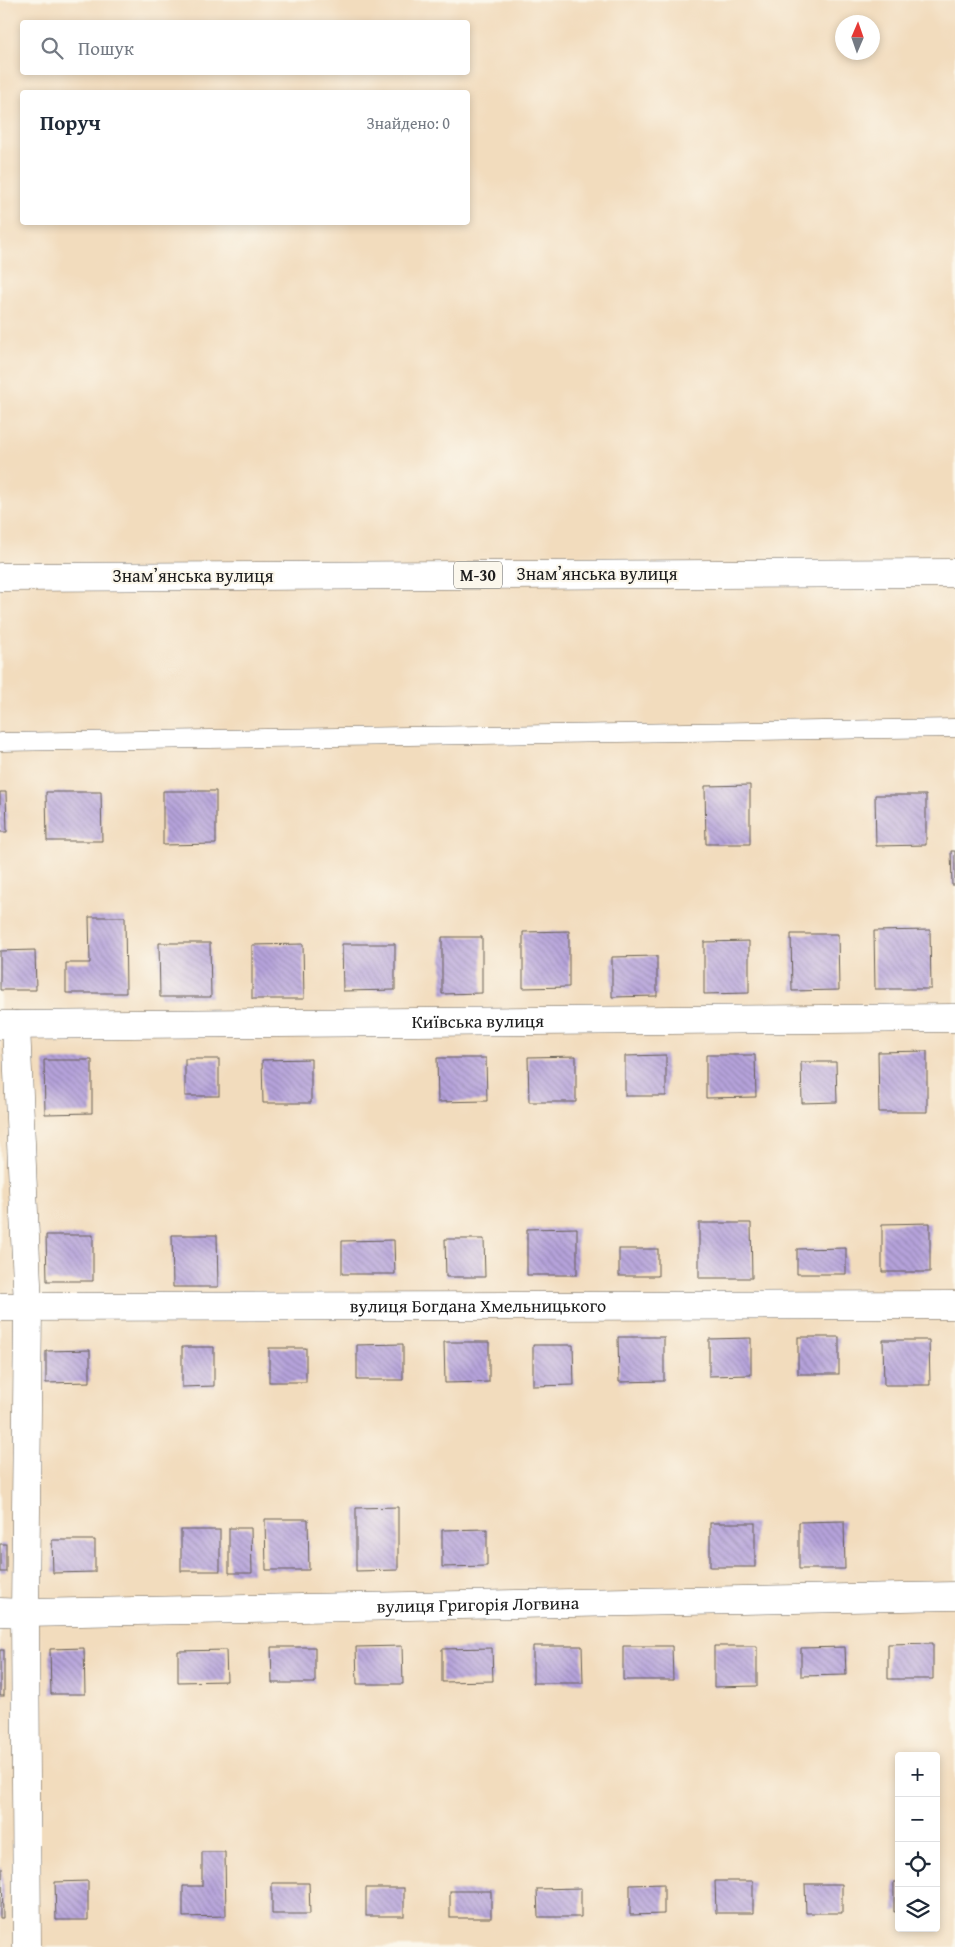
<!DOCTYPE html>
<html lang="uk">
<head>
<meta charset="utf-8">
<style>
  body { margin:0; font-family:"Gentium Book Plus",serif; background:#f6f6f7; color:#1f2937 }
  .controls { position:absolute; right:15px; bottom:15px; display:grid; overflow:hidden; border-radius:5px; box-shadow:0 2px 8px #0003 }
  .controls button { width:45px; height:45px; display:grid; place-items:center; padding:0; border:0; border-bottom:1px solid #e0e1e3; background:#fff; color:#1f2937; font:25px sans-serif }
  .compass { position:absolute; left:835px; top:15px; width:45px; height:45px; border-radius:50%; background:#fff; box-shadow:0 2px 8px #0003; rotate:2deg }
  .list { margin:0; padding:0; list-style:none }
  h2 { display:flex; justify-content:space-between; align-items:center; height:65px; margin:0; padding:0 20px; font-size:21px }
  h2 small { font-size:16px; font-weight:400; color:#747a83 }
  .icon { flex:none; width:28px; height:28px; fill:none; stroke:currentColor; stroke-width:2; stroke-linecap:round; stroke-linejoin:round }
  .map { position:relative; flex:none; width:955px; height:1947px; overflow:hidden }
  .search { position:absolute; background:#fff; box-shadow:0 2px 8px #0003; left:20px; top:20px; width:450px; height:55px; display:flex; align-items:center; gap:12px; box-sizing:border-box; padding:0 18px; border-radius:5px; color:#747a83; font-size:19px }
  .panel { position:absolute; background:#fff; box-shadow:0 2px 8px #0003; left:20px; top:90px; width:450px; height:135px; border-radius:5px }
  .map>svg:first-child { display:block }
  .building { fill:url(#building-back-hatch) }
  .lines { fill:none; stroke-linecap:round; stroke-linejoin:round }
  .service-casing { stroke:#675f54; stroke-width:19 }
  .minor-casing { stroke:#675f54; stroke-width:29 }
  .trunk-casing { stroke:#675f54; stroke-width:29 }
  .service { stroke:#fff; stroke-width:18 }
  .minor { stroke:#fff; stroke-width:28 }
  .trunk { stroke:#fff; stroke-width:28 }
  .labels { text-anchor:middle; stroke-width:4.5; stroke-linejoin:round; paint-order:stroke }
  .shield { fill:#fbf7ec; stroke:#5f5e5a; stroke-width:1 }
  .shield-label { font-size:16px; font-weight:bold; fill:#1c1c1c }
  .street-label { font-size:18px; fill:#1c1c1c; stroke:#fbf7ec }
</style>
</head>
<body>
<div class="map">
<svg width="955" height="1947" viewBox="0 0 955 1947">
  <defs>
    <pattern id="building-back-hatch" width="6" height="6" patternUnits="userSpaceOnUse" patternTransform="scale(1.25)"><rect width="6" height="6" fill="#b6a3db"/><path d="M-1 5l2 2M0 0l6 6M5-1l2 2" fill="none" stroke="#9384b1"/></pattern>
  </defs>
  <rect width="100%" height="100%" fill="#fbf7ec"/>
  <filter id="ink" filterUnits="userSpaceOnUse"><feTurbulence type="fractalNoise" baseFrequency=".02" numOctaves="2"/><feDisplacementMap in="SourceGraphic" scale="10" xChannelSelector="R" yChannelSelector="G"/><feConvolveMatrix kernelMatrix="1 2 1 2 8 2 1 2 1" color-interpolation-filters="sRGB"/></filter>
  <filter id="wash" filterUnits="userSpaceOnUse"><feTurbulence type="fractalNoise" baseFrequency=".0096" numOctaves="4" result="noise"/><feDisplacementMap in="SourceGraphic" scale="20" xChannelSelector="R" yChannelSelector="G"/><feGaussianBlur stdDeviation="1.12" result="paint"/><feColorMatrix in="noise" values="0 0 0 0 0 0 0 0 0 0 0 0 0 0 0 0 0 1.4 0 .05"/><feComposite in="paint" operator="in"/></filter>
  <g filter="url(#wash)">
    <rect width="100%" height="100%" fill="#f2dcbd"/>
    <g id="blocks">
      <g class="building">
        <path d="M750,785v59h-44l-1,-58z"/>
        <path d="M163,791h53v53l-53,1z"/>
        <path d="M0,792h6l1,40h-7z"/>
        <path d="M46,792h55l1,49h-55z"/>
        <path d="M875,795h51v50l-50,1z"/>
        <path d="M951,851h4v34h-3z"/>
        <path d="M89,917h36l1,76h-60v-30h24z"/>
        <path d="M930,930l1,59h-56l-1,-58z"/>
        <path d="M569,931v56l-46,1v-56z"/>
        <path d="M791,934h47l1,56 -47,1z"/>
        <path d="M442,937h40v56l-40,1z"/>
        <path d="M749,941v52l-45,1v-52z"/>
        <path d="M159,943h51l1,54h-51z"/>
        <path d="M303,944l1,55h-52v-54z"/>
        <path d="M342,944h53v46l-52,1z"/>
        <path d="M35,950l1,40h-36v-39z"/>
        <path d="M657,956v40l-45,1v-40z"/>
        <path d="M927,1051v61h-48l-1,-60z"/>
        <path d="M666,1055v41h-41v-40z"/>
        <path d="M706,1055h49l1,42 -50,1z"/>
        <path d="M576,1056v46h-47l-1,-45z"/>
        <path d="M437,1058h49l1,43 -49,1z"/>
        <rect x="185" y="1059" width="34" height="37"/>
        <path d="M311,1059v44h-48l-1,-43z"/>
        <path d="M44,1060h48v53l-47,1z"/>
        <path d="M801,1062h35l1,40 -35,1z"/>
        <path d="M699,1223h52l1,55h-53z"/>
        <path d="M930,1223v49h-48v-48z"/>
        <path d="M577,1228v47h-50v-46z"/>
        <path d="M46,1235h47v46h-46z"/>
        <path d="M172,1235h45l1,52h-45z"/>
        <path d="M445,1239h39l1,38h-39z"/>
        <path d="M394,1240l1,34h-53v-33z"/>
        <path d="M846,1248v26h-49v-25z"/>
        <rect x="619" y="1249" width="39" height="27"/>
        <path d="M618,1337h46v44l-45,1z"/>
        <rect x="798" y="1337" width="41" height="37"/>
        <path d="M751,1338v37l-42,1v-37z"/>
        <path d="M883,1340h46l1,45h-46z"/>
        <path d="M444,1342h45v40l-44,1z"/>
        <path d="M403,1344v36h-46v-35z"/>
        <path d="M533,1345h40l1,40 -41,1z"/>
        <path d="M182,1347h32v39l-32,1z"/>
        <rect x="269" y="1348" width="37" height="34"/>
        <path d="M90,1350v32l-44,1v-32z"/>
        <path d="M398,1507v63l-42,1v-63z"/>
        <path d="M265,1519h43l1,51h-43z"/>
        <path d="M844,1521l1,48h-46v-47z"/>
        <rect x="710" y="1523" width="45" height="44"/>
        <path d="M229,1528h22l1,45h-23z"/>
        <path d="M487,1529v37l-45,1v-37z"/>
        <rect x="181" y="1530" width="39" height="41"/>
        <path d="M52,1540h43v32l-42,1z"/>
        <rect x="0" y="1544" width="6" height="28"/>
        <path d="M933,1643v36h-45v-35z"/>
        <path d="M402,1646l1,38h-46l-1,-37z"/>
        <path d="M533,1646h49l1,37h-50z"/>
        <path d="M623,1646h49l1,34h-50z"/>
        <path d="M714,1646h43v40l-43,1z"/>
        <path d="M271,1647h44v36h-43z"/>
        <path d="M845,1647l1,28 -45,1v-28z"/>
        <path d="M84,1648l1,46h-34l-1,-45z"/>
        <path d="M492,1648l1,33 -51,1v-33z"/>
        <rect x="0" y="1650" width="4" height="46"/>
        <path d="M226,1650l1,31 -49,1v-31z"/>
        <path d="M202,1852h23l1,64 -43,1v-31h19z"/>
        <path d="M0,1868h2l1,50h-3z"/>
        <path d="M88,1881v39h-32l-1,-38z"/>
        <path d="M715,1881h38v32h-37z"/>
        <path d="M894,1882h5v29l-5,1z"/>
        <path d="M272,1883h37l1,31h-38z"/>
        <path d="M664,1884v30l-34,1v-30z"/>
        <path d="M805,1884h37v29h-36z"/>
        <rect x="366" y="1888" width="38" height="28"/>
        <path d="M581,1888v29h-43l-1,-28z"/>
        <rect x="450" y="1891" width="41" height="27"/>
      </g>
    </g>
  </g>
  <g filter="url(#ink)">
    <use href="#blocks" fill-opacity="0" stroke="#675f54" stroke-width="1"/>
    <g class="lines">
      <defs>
        <path id="service" d="M0,742l955,-14"/>
        <g id="minor">
          <path id="s1" d="M0,1025l955,-7"/>
          <path d="M16,1025l12,282 -3,306 2,334"/>
          <path id="s2" d="M0,1307l955,-2"/>
          <path id="s3" d="M0,1612l25,1 930,-17"/>
        </g>
        <path id="trunk" d="M0,577l955,-4"/>
      </defs>
      <use href="#service" class="service-casing"/>
      <use href="#minor" class="minor-casing"/>
      <use href="#trunk" class="trunk-casing"/>
      <use href="#service" class="service"/>
      <use href="#minor" class="minor"/>
      <use href="#trunk" class="trunk"/>
    </g>
  </g>
  <g class="labels">
    <rect class="shield" x="454" y="561.5" width="48" height="27" rx="4"/>
    <g class="shield-label">
      <text x="478" y="581">М-30</text>
    </g>
    <g class="street-label">
      <text x="597" y="580">Знамʼянська вулиця</text>
      <text x="193" y="582">Знамʼянська вулиця</text>
      <text dy="6" stroke="none"><textPath href="#s1" startOffset="478">Київська вулиця</textPath></text>
      <text dy="6" stroke="none"><textPath href="#s2" startOffset="478">вулиця Богдана Хмельницького</textPath></text>
      <text dy="6" stroke="none"><textPath href="#s3" startOffset="478">вулиця Григорія Логвина</textPath></text>
    </g>
  </g>
</svg>
<div class="controls">
<button>+</button>
<button>−</button>
<button><svg class="icon" aria-label="locate" viewBox="0 0 24 24"><circle cx="12" cy="12" r="6"/><path d="M12 2v4M12 18v4M2 12h4M18 12h4"/></svg></button>
<button><svg class="icon" aria-label="layers" viewBox="0 0 24 24"><path d="M12 4l9 5-9 5-9-5zM3 14l9 5 9-5"/></svg></button>
</div>
<svg class="compass" viewBox="-18 -18 36 36"><path d="M0-13l5 13h-10z" fill="#e53935"/><path d="M0 13l5-13h-10z" fill="#747a83"/></svg>
<div class="search"><svg class="icon" aria-label="search" viewBox="0 0 24 24"><circle cx="10" cy="10" r="6"/><path d="M15 15l6 6"/></svg>Пошук</div>
<section class="panel">
<h2>Поруч<small>Знайдено: 0</small></h2>
<ul class="list">
</ul>
</section>
</div>
</body>
</html>
